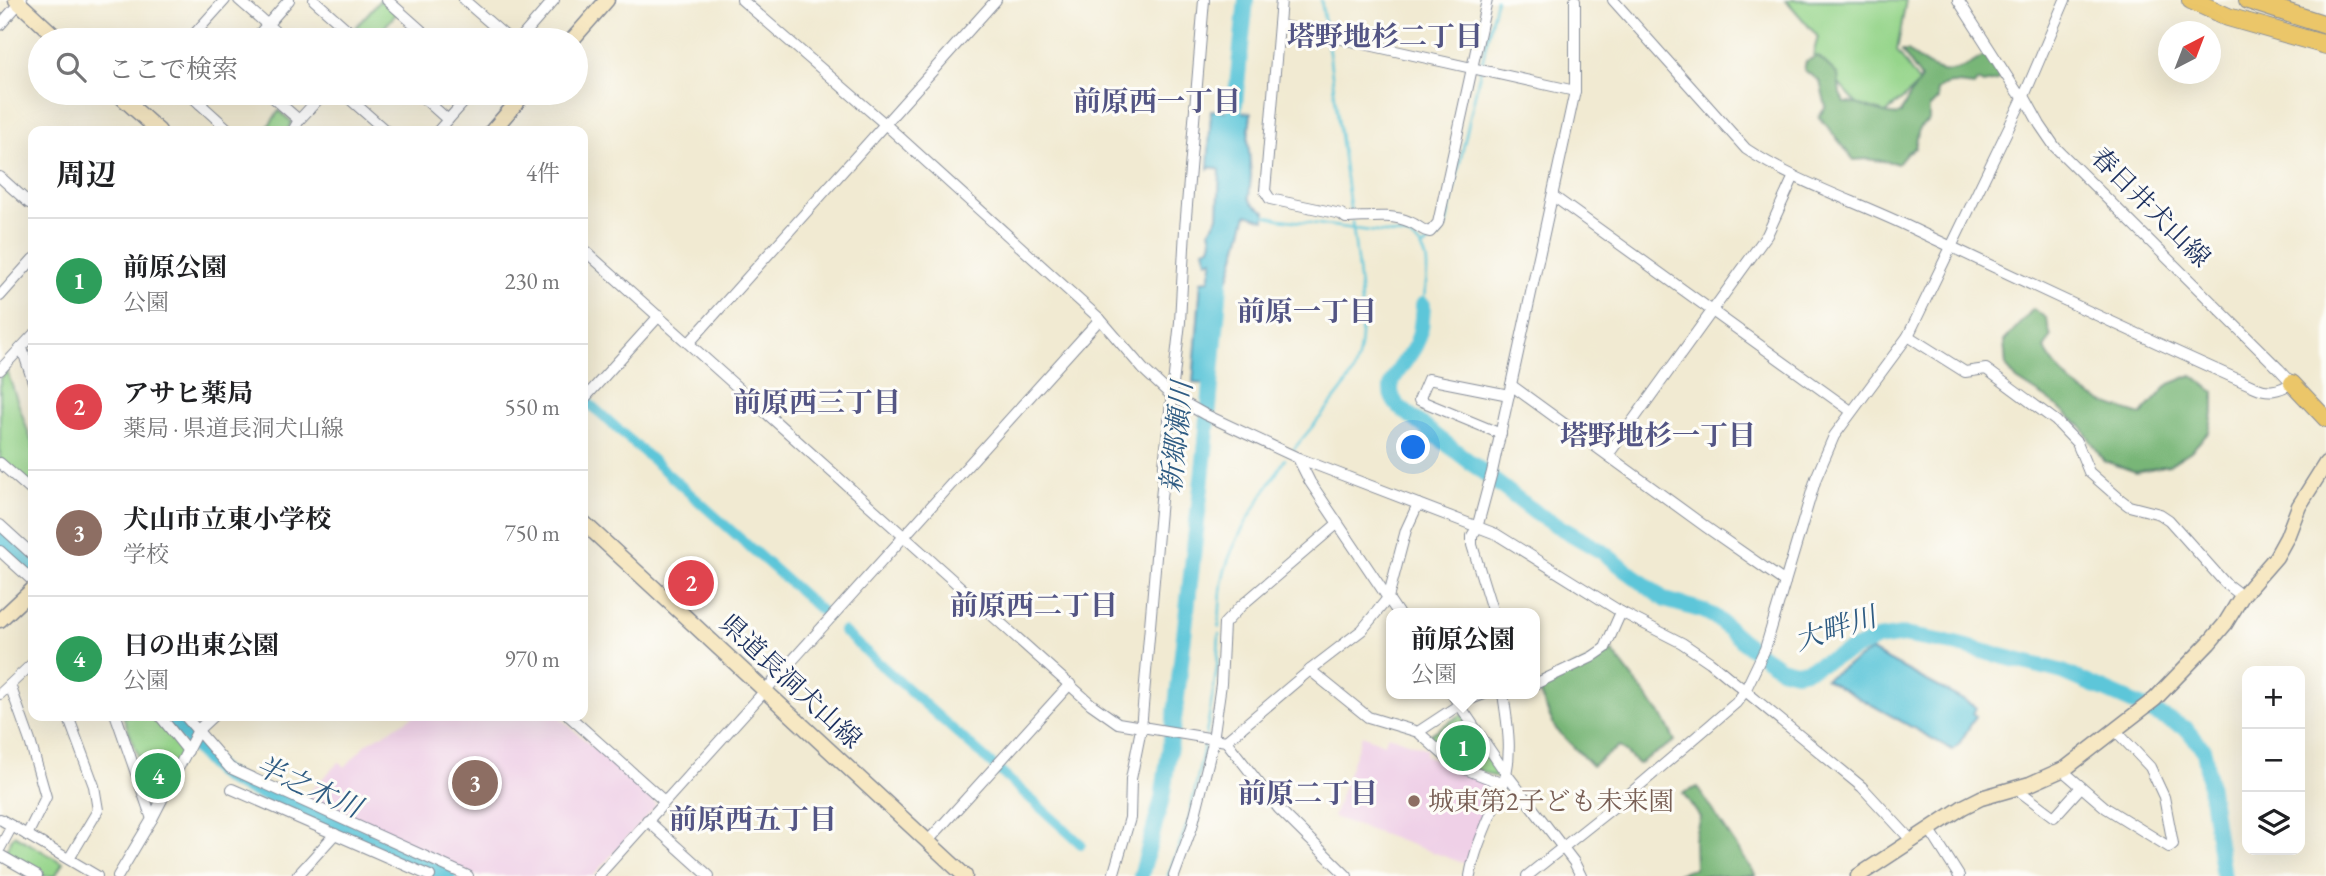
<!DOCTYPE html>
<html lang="ja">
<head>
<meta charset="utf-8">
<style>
  body { margin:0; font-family:"EB Garamond","Noto Serif JP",serif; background:#f6f6f6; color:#202124 }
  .controls { position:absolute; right:21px; bottom:21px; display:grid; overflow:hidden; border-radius:14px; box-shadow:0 7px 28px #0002 }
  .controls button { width:63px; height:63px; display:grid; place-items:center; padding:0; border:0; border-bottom:2px solid #e0e0e0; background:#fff; color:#202124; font:35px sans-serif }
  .compass { position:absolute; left:2158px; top:21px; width:63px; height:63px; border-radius:50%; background:#fff; box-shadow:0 7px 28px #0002; rotate:42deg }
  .you { position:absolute; left:1414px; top:448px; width:24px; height:24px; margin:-18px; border:5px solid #fff; border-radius:50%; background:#1a73e8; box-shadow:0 0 0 10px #1a73e833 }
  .badge { display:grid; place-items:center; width:46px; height:46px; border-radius:50%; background:#111827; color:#fff; font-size:23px; font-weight:700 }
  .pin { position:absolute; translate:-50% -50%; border:4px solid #fff; box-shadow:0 2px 7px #0006 }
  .popup { position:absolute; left:1386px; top:608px; width:154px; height:91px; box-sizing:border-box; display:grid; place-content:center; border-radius:14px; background:#fff; filter:drop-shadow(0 2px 5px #0005); font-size:23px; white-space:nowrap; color:#757577 }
  .popup b { font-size:26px; color:#202124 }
  .popup::after { content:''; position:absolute; left:50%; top:100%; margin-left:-14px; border:14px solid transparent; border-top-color:#fff }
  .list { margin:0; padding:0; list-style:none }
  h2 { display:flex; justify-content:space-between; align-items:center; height:91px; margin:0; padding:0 28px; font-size:30px }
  h2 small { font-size:23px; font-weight:400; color:#757577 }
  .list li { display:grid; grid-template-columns:46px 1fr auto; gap:21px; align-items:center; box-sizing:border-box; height:126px; padding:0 28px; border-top:2px solid #e0e0e0 }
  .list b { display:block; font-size:26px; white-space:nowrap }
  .list p { margin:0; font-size:23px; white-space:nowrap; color:#757577 }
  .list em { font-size:23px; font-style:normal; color:#757577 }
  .icon { flex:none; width:38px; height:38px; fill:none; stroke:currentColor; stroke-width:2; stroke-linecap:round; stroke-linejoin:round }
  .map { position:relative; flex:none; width:2326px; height:876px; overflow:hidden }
  .search { position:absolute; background:#fff; box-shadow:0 7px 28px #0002; left:28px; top:28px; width:560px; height:77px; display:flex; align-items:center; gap:18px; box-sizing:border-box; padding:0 24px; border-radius:38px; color:#757577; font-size:26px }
  .panel { position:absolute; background:#fff; box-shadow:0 7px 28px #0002; left:28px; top:126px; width:560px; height:595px; border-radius:14px }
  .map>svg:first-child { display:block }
  .built { fill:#efd0e7 }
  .green { fill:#96d58b; stroke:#588274; stroke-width:2 }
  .forest { fill:#78b677; stroke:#4a726a; stroke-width:2 }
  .water { fill:#5dc6d9; stroke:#3c7a9c; stroke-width:2 }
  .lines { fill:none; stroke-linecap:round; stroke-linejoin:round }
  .stream { stroke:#5dc6d9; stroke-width:2.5 }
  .canal { stroke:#5dc6d9; stroke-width:10 }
  .river { stroke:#5dc6d9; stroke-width:16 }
  .street-casing { stroke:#868c98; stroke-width:12 }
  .secondary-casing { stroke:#868c98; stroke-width:17 }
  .primary-casing { stroke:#868c98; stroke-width:18 }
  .highway-casing { stroke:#868c98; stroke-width:20 }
  .street { stroke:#fff; stroke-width:10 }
  .secondary { stroke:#f7e8c3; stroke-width:14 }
  .primary { stroke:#ebc669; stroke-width:16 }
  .highway { stroke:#ebc669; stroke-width:18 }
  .education-dot { fill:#8d6e63; stroke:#fdfcf7; stroke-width:2.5 }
  .labels { text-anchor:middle; stroke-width:6; stroke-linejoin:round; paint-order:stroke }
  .street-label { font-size:26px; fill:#1b2f5e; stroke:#fdfcf7 }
  .education-label { font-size:26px; fill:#785e54; stroke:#fdfcf7; text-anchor:start }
  .neighbourhood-label { font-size:28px; font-weight:bold; fill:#535584; stroke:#fdfcf7 }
  .water-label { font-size:28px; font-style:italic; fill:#2f5c83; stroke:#fdfcf7 }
</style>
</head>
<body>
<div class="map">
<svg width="2326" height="876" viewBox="0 0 2326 876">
  <rect width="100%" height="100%" fill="#fdfcf7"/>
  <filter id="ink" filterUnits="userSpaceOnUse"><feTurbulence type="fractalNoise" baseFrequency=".0143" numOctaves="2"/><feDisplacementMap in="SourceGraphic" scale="14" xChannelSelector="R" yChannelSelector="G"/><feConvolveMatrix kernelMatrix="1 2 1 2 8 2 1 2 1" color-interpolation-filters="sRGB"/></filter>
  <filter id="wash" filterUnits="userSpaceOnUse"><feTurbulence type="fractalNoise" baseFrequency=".00686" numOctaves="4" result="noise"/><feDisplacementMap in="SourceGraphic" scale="28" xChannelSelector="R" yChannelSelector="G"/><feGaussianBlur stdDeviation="1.57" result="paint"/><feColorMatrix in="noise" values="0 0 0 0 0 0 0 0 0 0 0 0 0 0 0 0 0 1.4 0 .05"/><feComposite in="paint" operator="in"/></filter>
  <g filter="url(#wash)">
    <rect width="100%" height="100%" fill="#f1ead2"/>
    <g class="built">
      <path d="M414,716h144l97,87v4l-62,69h-118l-174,-76 38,-38 6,5 21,-23z"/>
      <path d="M1362,735l22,9 4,-9 39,14 -2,6 69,30 -28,79 -133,-47z"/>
    </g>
    <g class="green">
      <path d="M380,0l17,13 -24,27h-4l-14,-12z"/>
      <path d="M1786,0h120l-9,51 23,33 -46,39 -61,-68 5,-18z"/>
      <path d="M279,111l13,11 -5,9h-22z"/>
      <path d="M7,371l26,75v44l-33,-31v-81z"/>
      <path d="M1462,714l40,58 -2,7 -46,-19 -26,-24z"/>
      <path d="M123,716h33l27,33 -27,53z"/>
      <path d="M14,835l49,28 -8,13h-12l-39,-23z"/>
    </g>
    <g class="forest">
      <path d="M1902,51h6c32,26 43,27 77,4l15,20 -2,6 -15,3 -5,-3 -4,5c-13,-2 -26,-5 -37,4l1,9 -9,9v12l-10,8 -4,20 -8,4 -9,11 -32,-4 -12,1 -35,-44 7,-9 -6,-26 -16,-11 2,-9 12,-5 20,19 2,19 5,9c21,-1 35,14 56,11 3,-13 14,-24 20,-36z"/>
      <path d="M2033,309l13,9 5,19 -7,11c25,44 52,53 97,67l28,-31 23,-9 22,17v17l-5,23 -18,19 -22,14 -33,7 -32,-11 -23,-35 -31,-25 -33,-21 -11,-14 -2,-25z"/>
      <path d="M1612,651l52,68 11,22 -37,23 -19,-18 -27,20 -37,-38 -17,-38 30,-20z"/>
      <path d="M1697,787l59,89h-84l23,-8 -1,-29 6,-22 -17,-24z"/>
    </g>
    <g class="water">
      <path d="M1211,110l40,3 -3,27 3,35 -2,23 3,5 14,9 -2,8 -17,-6 -18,64 -12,5 -5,31v23l-8,47 -11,-1 8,-102 8,-1 4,-21 -6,2 -3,-12 6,-2 2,-7 -2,-10 8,-13 2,-47 -8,-3 -4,2z"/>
      <path d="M1871,651l105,56 -3,7 3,2 -17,28 -6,6 -128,-71z"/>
    </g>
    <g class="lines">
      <g class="stream">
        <path d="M1321,0l5,31"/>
        <path d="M1327,38l24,177"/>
        <path d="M1264,215l16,4 128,17c28,16 18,42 15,69"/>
        <path d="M1423,247l17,-12 6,-10 50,-225"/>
        <path d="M1294,449c18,-23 41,-47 57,-72 20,-34 6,-116 1,-155"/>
        <path d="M1219,627c1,-15 1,-30 3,-44 7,-42 42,-88 63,-124"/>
        <path d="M1206,735l11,-67 2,-34"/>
        <path d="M1168,876l21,-57 16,-78"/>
      </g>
      <g class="canal">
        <path d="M583,398l244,218"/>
        <path d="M843,631l238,213"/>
      </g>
      <g class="river">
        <path d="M1232,132l14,-132"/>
        <path d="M1423,305c-1,13 -1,27 -7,39 -10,22 -39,40 -17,63l138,107 64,37 64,49 39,11 11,6 32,28 33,23 16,4 10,-2 71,-31 26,-4 52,9 108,28 73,32 51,25 16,20 2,7 18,120"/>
        <path d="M0,538l33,29"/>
        <path d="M169,716l51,56 14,9 73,30 141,65"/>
        <path d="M1141,876l21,-77 14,-93 29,-254 17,-190"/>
      </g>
    </g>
  </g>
  <g filter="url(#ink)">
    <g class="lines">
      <defs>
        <g id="street">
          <path d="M239,0l46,40"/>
          <path d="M314,0l45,40"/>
          <path d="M387,0l45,40"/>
          <path d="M464,0l46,40"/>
          <path d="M742,0l143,124 215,195 43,50 29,27 32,18 94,44 198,76 125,78 61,31 28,19 152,125 49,53"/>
          <path d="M1281,0l-16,191 5,8 71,15 5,4c20,0 44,-5 64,4 8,3 12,9 20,10l8,-9 49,-223"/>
          <path d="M1613,0l133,149c50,33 106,51 159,76 116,55 232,110 350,162 13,6 24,4 37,-4l-13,-14 -224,-222 -15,-22 -16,-29 41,-96"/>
          <path d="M0,25l22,-25"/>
          <path d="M1279,25l296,66"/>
          <path d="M189,40l36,-40"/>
          <path d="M254,40l35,-40"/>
          <path d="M519,40l35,-40"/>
          <path d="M188,93l42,38"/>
          <path d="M268,93l31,27"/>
          <path d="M343,93l43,38"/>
          <path d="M418,93l30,27"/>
          <path d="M200,104l9,-11"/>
          <path d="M132,107l11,-14"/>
          <path d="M293,131l6,-11 25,-27"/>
          <path d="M438,131l34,-38"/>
          <path d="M0,177l29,26"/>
          <path d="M1553,196l298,215"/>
          <path d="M583,249l508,455 27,19 108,18 53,68 68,67"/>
          <path d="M0,296l33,-37"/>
          <path d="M1908,336l57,36 21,-3 70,52 21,22 12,29 32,28 8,6 31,8 9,6 56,63 17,13"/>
          <path d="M689,343l307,-343"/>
          <path d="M22,348l11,34"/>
          <path d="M0,370l33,-35"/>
          <path d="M1511,385l195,142 79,55"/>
          <path d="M583,400l76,-84"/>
          <path d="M1501,434l-82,-34 9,-21 81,16"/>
          <path d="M1608,455l159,-220 27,-59"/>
          <path d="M1298,458l12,24 88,131"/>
          <path d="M0,463l33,29"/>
          <path d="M0,525l33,30"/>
          <path d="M0,551l33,30"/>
          <path d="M1493,613l-21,-68v-9l5,-8 15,-56 83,-381v-91"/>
          <path d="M1310,670l58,47 50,15 37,33 48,19"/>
          <path d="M1535,684l57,-27 13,-9 16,-36"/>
          <path d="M10,685l20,56 16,56 -19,38"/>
          <path d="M0,694l33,-31"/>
          <path d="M1452,694l53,78 69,90 7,14"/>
          <path d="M68,716l26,70 4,24 -29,49"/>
          <path d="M116,716l36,103"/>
          <path d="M160,716l28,35"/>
          <path d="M185,716l45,52 238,108"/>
          <path d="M569,716l95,85"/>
          <path d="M1418,732l47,-31 19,-7"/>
          <path d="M1226,741l84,-71 52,-40 26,-32 18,-68 12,-26"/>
          <path d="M2062,770l44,38 63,39 4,-3 -9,-47 -14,-30 -34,-36"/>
          <path d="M2019,787l3,6 32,24 27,-30"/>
          <path d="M232,789l198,87"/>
          <path d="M0,819l97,57"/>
          <path d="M647,820l62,56"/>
          <path d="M1930,830l29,46"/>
          <path d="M928,841l142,-157"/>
          <path d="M0,848l12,-22"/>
          <path d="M0,855l37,21"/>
          <path d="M118,876l34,-57 46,-89 15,-14"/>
          <path d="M297,876l38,-42"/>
          <path d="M598,876l502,-557"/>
          <path d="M1113,876l17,-58 1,-39 10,-50 23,-264 16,-143 5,-93 19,-229"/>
          <path d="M1174,876l18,-49 20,-80 9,-63 3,-60 17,-18 96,-82"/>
          <path d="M1470,876c5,-30 20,-58 31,-86 13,-31 7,-64 2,-96"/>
          <path d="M1527,876l93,-74 116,-99 9,-12 20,-42 51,-171 18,-42 74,-100 116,-240 -7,-4 -59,-92"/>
        </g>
        <g id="secondary">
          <path d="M16,0l43,40"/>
          <path d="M572,40l35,-40"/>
          <path d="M117,93l42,38"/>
          <path d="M492,131l33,-38"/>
          <path d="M583,522l382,354"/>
          <path d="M0,620l33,-31"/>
          <path d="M1858,876l105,-69 18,-9 49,-14 36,-16 89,-69 54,-56 16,-19 17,-28 34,-39 11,-20 12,-31 27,-43"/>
        </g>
        <path id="primary" d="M2292,383l34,36"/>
        <g id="highway">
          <path d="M2191,0l37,17 98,28"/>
          <path d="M2248,0l78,25"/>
        </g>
      </defs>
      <use href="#street" class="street-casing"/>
      <use href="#secondary" class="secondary-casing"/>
      <use href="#primary" class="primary-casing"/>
      <use href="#highway" class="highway-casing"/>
      <use href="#street" class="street"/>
      <use href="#secondary" class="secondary"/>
      <use href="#primary" class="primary"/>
      <use href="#highway" class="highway"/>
    </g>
  </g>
  <circle class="education-dot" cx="1414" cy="801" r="7"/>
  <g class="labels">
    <g class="street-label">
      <text transform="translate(2151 207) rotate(45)" y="9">春日井犬山線</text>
      <text transform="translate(791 681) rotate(43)" y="9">県道長洞犬山線</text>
    </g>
    <g class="education-label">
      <text x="1428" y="810">城東第2子ども未来園</text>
    </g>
    <g class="neighbourhood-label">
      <text x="1385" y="46">塔野地杉二丁目</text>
      <text x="1157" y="111">前原西一丁目</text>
      <text x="1307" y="321">前原一丁目</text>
      <text x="817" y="412">前原西三丁目</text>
      <text x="1658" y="445">塔野地杉一丁目</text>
      <text x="1034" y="615">前原西二丁目</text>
      <text x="1308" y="803">前原二丁目</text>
      <text x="753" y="829">前原西五丁目</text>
    </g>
    <g class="water-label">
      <text transform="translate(1176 437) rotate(-84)" y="10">新郷瀬川</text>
      <text transform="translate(1835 628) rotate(-18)" y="10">大畔川</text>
      <text transform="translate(309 786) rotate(24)" y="10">半之木川</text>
    </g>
  </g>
</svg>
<div class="controls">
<button>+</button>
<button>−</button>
<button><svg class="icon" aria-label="layers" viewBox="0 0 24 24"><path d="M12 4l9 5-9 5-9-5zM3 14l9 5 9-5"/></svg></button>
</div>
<svg class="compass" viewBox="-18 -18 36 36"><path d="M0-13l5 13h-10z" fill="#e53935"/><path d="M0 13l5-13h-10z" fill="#757577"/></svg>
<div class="you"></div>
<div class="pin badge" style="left:1463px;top:748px;background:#2e9e5b">1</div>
<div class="popup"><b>前原公園</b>公園</div>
<div class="pin badge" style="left:691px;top:583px;background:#e0444e">2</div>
<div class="pin badge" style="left:475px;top:783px;background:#8d6e63">3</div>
<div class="pin badge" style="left:158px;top:776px;background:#2e9e5b">4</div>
<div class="search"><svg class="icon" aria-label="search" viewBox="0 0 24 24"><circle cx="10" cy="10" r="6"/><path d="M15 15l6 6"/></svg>ここで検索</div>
<section class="panel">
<h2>周辺<small>4件</small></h2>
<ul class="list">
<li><span class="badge" style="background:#2e9e5b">1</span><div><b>前原公園</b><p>公園</p></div><em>230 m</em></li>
<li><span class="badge" style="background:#e0444e">2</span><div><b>アサヒ薬局</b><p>薬局 · 県道長洞犬山線</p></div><em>550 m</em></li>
<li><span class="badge" style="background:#8d6e63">3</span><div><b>犬山市立東小学校</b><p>学校</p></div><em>750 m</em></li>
<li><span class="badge" style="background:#2e9e5b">4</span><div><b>日の出東公園</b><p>公園</p></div><em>970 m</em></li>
</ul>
</section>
</div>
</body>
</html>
